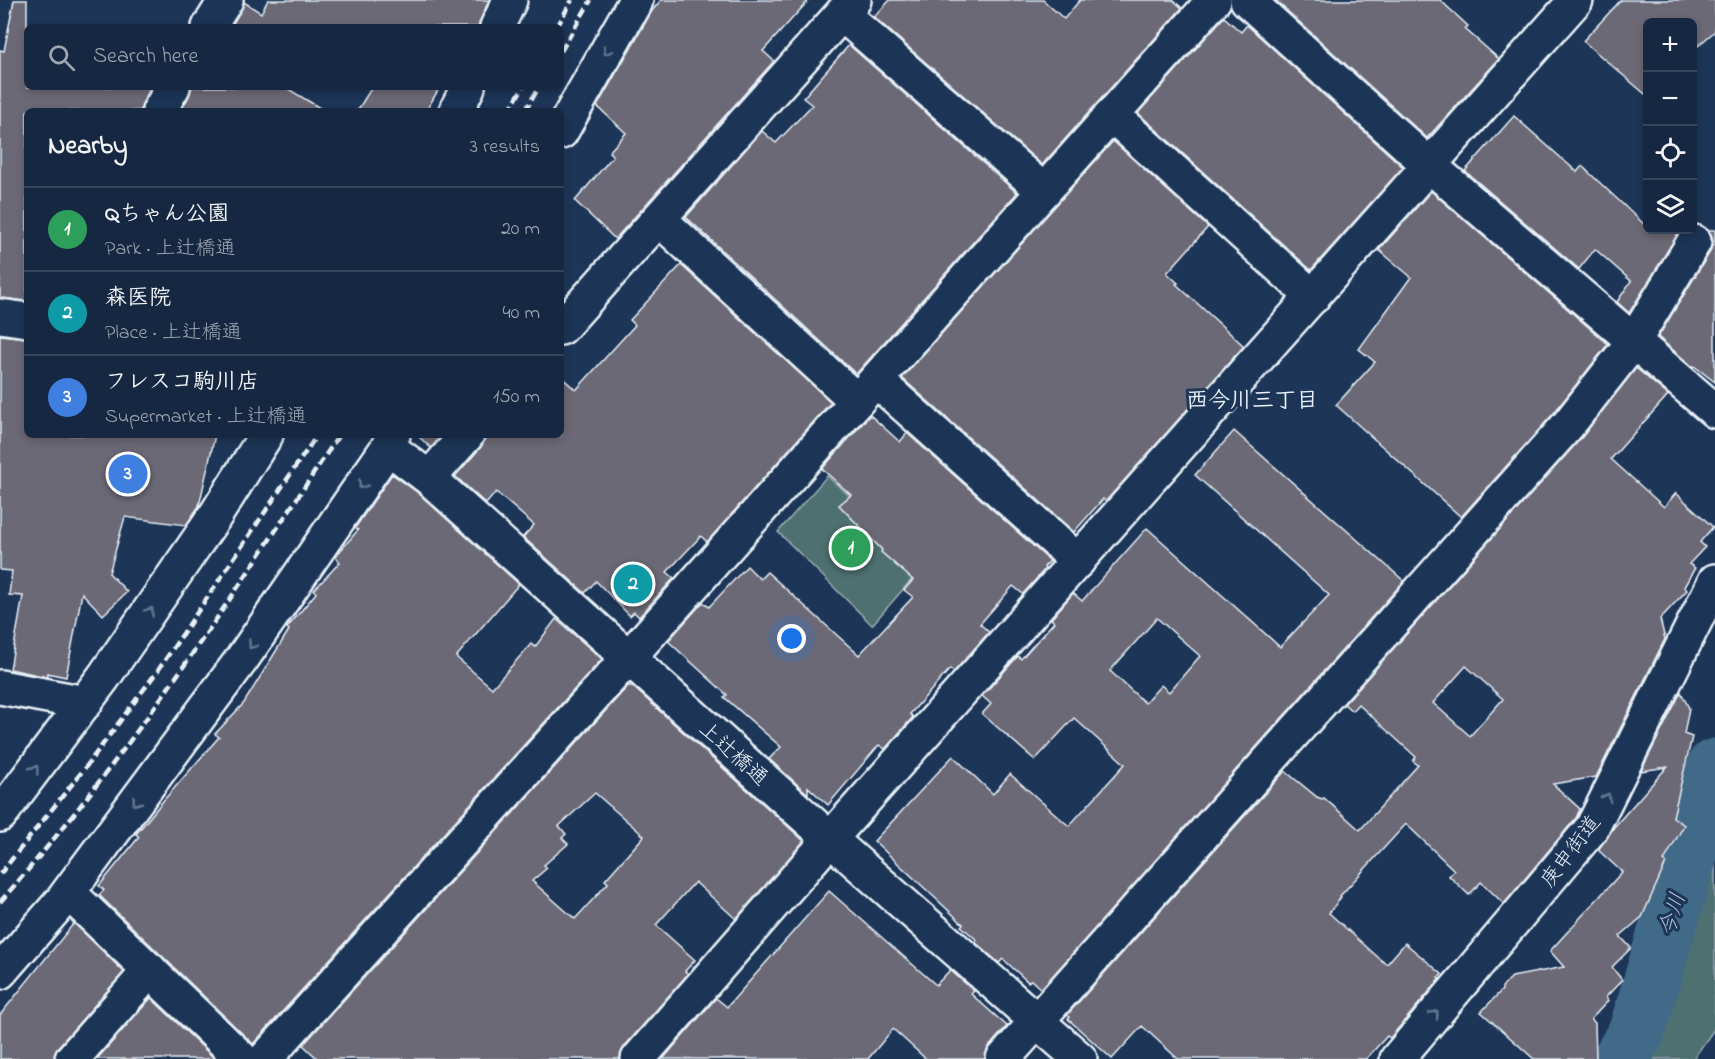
<!DOCTYPE html>
<html lang="en">
<head>
<meta charset="utf-8">
<style>
  body { margin:0; font-family:"Indie Flower","Klee One",sans-serif; background:#1f3048; color:#f1f3f6 }
  .controls { position:absolute; right:18px; top:18px; display:grid; overflow:hidden; border-radius:9px; box-shadow:0 3px 9px #0003 }
  .controls button { width:54px; height:54px; display:grid; place-items:center; padding:0; border:0; border-bottom:2px solid #35445a; background:#162841; color:#f1f3f6; font:30px sans-serif }
  .you { position:absolute; left:792px; top:639px; width:21px; height:21px; margin:-15px; border:4px solid #fff; border-radius:50%; background:#1a73e8; box-shadow:0 0 0 9px #1a73e833 }
  .badge { display:grid; place-items:center; width:39px; height:39px; border-radius:50%; background:#ff9aa2; color:#fff; font-size:20px; font-weight:700 }
  .pin { position:absolute; translate:-50% -50%; border:3px solid #fff; box-shadow:0 2px 6px #0006 }
  .list { margin:0; padding:0; list-style:none }
  h2 { display:flex; justify-content:space-between; align-items:center; height:78px; margin:0; padding:0 24px; font-size:26px }
  h2 small { font-size:20px; font-weight:400; color:#9ea6b1 }
  .list li { display:grid; grid-template-columns:39px 1fr auto; gap:18px; align-items:center; box-sizing:border-box; height:84px; padding:0 24px; border-top:2px solid #35445a }
  .list b { display:block; font-size:22px; white-space:nowrap }
  .list p { margin:0; font-size:20px; white-space:nowrap; color:#9ea6b1 }
  .list em { font-size:20px; font-style:normal; color:#9ea6b1 }
  .icon { flex:none; width:33px; height:33px; fill:none; stroke:currentColor; stroke-width:2; stroke-linecap:round; stroke-linejoin:round }
  .map { position:relative; flex:none; width:1715px; height:1059px; overflow:hidden }
  .search { position:absolute; background:#162841; box-shadow:0 3px 9px #0003; left:24px; top:24px; width:540px; height:66px; display:flex; align-items:center; gap:15px; box-sizing:border-box; padding:0 21px; border-radius:9px; color:#9ea6b1; font-size:22px }
  .panel { position:absolute; background:#162841; box-shadow:0 3px 9px #0003; left:24px; top:108px; width:540px; height:330px; border-radius:9px }
  .map>svg:first-child { display:block }
  .green { fill:#507070; stroke:#9cb0b4; stroke-width:1.5 }
  .lines { fill:none; stroke-linecap:round; stroke-linejoin:round }
  .river { stroke:#416b88; stroke-width:57 }
  .building { fill:#6c6976; stroke:#e8f1f8; stroke-width:1.5; fill-rule:evenodd }
  .minor-casing { stroke:#e8f1f8; stroke-width:38 }
  .tertiary-casing { stroke:#e8f1f8; stroke-width:38 }
  .minor { stroke:#1d3557; stroke-width:33 }
  .tertiary { stroke:#1d3557; stroke-width:33 }
  .rail { stroke:#e8f1f8; stroke-width:4.5; stroke-dasharray:9 4.5; stroke-linecap:butt }
  .oneway { stroke:#64778f }
  .labels { text-anchor:middle; stroke-width:6; stroke-linejoin:round; paint-order:stroke }
  .street-label { font-size:21px; fill:#e8f1f8; stroke:#1d3557 }
  .neighbourhood-label { font-size:22px; font-weight:bold; fill:#e8f1f8; stroke:#1d3557 }
  .water-label { font-size:22px; font-style:italic; fill:#aec2d1; stroke:#1d3557 }
</style>
</head>
<body>
<div class="map">
<svg width="1715" height="1059" viewBox="0 0 1715 1059">
  <rect width="100%" height="100%" fill="#1d3557"/>
  <filter id="ink" filterUnits="userSpaceOnUse"><feTurbulence type="fractalNoise" baseFrequency=".0167" numOctaves="2"/><feDisplacementMap in="SourceGraphic" scale="12" xChannelSelector="R" yChannelSelector="G"/><feConvolveMatrix kernelMatrix="1 2 1 2 8 2 1 2 1" color-interpolation-filters="sRGB"/></filter>
  <g filter="url(#ink)">
    <g class="green">
      <path d="M827,476l99,87 -54,62 -94,-93z"/>
      <path d="M1715,832v196l-22,31h-61z"/>
    </g>
    <g class="lines">
      <path class="river" d="M1621,1059l16,-28 78,-264"/>
    </g>
    <g class="building">
      <path d="M14,0h13v87h124l-8,15 -3,9h-113v190l-27,-3v-248l4,1z"/>
      <path d="M268,0h221l-11,27h-247l13,-25 17,11z"/>
      <path d="M661,0h148l-46,51 11,10 -159,178 -40,-38 38,-45 -4,-4 17,-19 -29,-27 55,-95z"/>
      <path d="M890,0h153l21,19 16,-19h93l9,8 -140,157 -168,-148z"/>
      <path d="M1275,0h165l28,26 -3,3 34,30 -72,79z"/>
      <path d="M1621,0h94v31l-23,20v-29h-45v70l-2,2 -62,-53z"/>
      <path d="M1224,17l17,15 6,-7 156,142 -92,103 -173,-157z"/>
      <path d="M849,45l168,148 -161,181 -170,-157 76,-86 14,12 36,-38 -9,-7z"/>
      <path d="M192,87h93l40,24h-144l8,-15z"/>
      <path d="M372,87h68l-14,24h-69z"/>
      <path d="M1514,116l63,56 5,-6 65,61v3h34l-52,83 -12,-11 14,-21 -36,-32 -16,20 -114,-98z"/>
      <path d="M1113,141l95,86 -41,46 11,10 -2,1 68,62 -138,155 -3,-2 -29,33 -172,-154z"/>
      <path d="M1431,191l177,153 -54,69 -93,104 -125,-112 39,-43 -16,-13 52,-72 -32,-27z"/>
      <path d="M1707,230h8v152l-21,-16 -1,1 -35,-30 52,-85 3,-10 -2,-8z"/>
      <path d="M681,265l150,137 -124,140 -6,-6 -34,36 7,6 -35,39 -5,-5 -4,4 -34,-35 -11,12 -62,-56 11,-12 -38,-33 -10,12 -31,-28 26,-29 4,-12h76v-58l15,13 59,-65 -5,-5z"/>
      <path d="M0,335l27,3v97h188l-16,71 -13,19 -61,-8 -16,56 18,19 -24,23 -21,-22 -16,84 -19,-4v4l-37,-8 13,-73 -14,-1 3,-24 -12,-1z"/>
      <path d="M1636,368l32,27 -57,64 53,48 12,-14 37,34 -13,15 5,5 -16,17 6,4 -11,19 3,3 -27,29 5,20 -69,138 -43,7 27,25 -4,9 -72,86 -23,-22 -12,13 -20,-19 5,-6 -48,-46 -66,72 1,1 -12,16 52,47 6,4 18,-21 37,31 -3,4 1,1 -50,59 -3,-2 -21,23h-188l-36,-33 -30,33 -44,-40 2,-2 -3,-2 218,-244 32,26 5,2 2,-1 36,32 58,-65 -5,-4 3,-4 -58,-53 -6,7 -8,-7 238,-267zM1466,666l37,33 -33,37 -37,-33z"/>
      <path d="M870,415l30,27 7,-9 143,128 -6,6 1,2 -22,25 -10,-8 -33,38 9,8 -35,40 -4,-3 -40,45 3,3 -28,32 -6,-4 -51,60 -20,-18v7l-39,-35 12,-12 -57,-50 3,-2 -59,-54 35,-39 6,5 38,-41 13,13 7,-7 92,83 54,-58 -9,-7 9,-10 -32,-28 1,-2 -43,-45 12,-10 -29,-26z"/>
      <path d="M1234,431l170,150 -363,408 -10,-9 -3,2 -25,-23 -4,4 -24,-21 2,-2 -16,-14 2,-2 -89,-83 79,-85 40,38 17,-20 59,52 56,-62 -51,-46 -39,42 -53,-46 9,-10 -9,-8 36,-40 3,3 33,-37 -3,-3 22,-26 9,8 65,-73 133,119 49,-52 -134,-120zM1157,618l43,38 -31,36 -8,-7 -16,18 -35,-32z"/>
      <path d="M417,435h25l-11,13z"/>
      <path d="M392,474l25,18 102,92 -63,73 36,31 39,-44 4,3 21,-28 46,40 -349,385 -154,-149 5,-5 -5,-4 40,-49 -3,-3 27,-33 56,-64 -4,-3 29,-31 45,-73 -2,-2 29,-35 -2,-3 26,-28 -5,-5 23,-27 -3,-2z"/>
      <path d="M628,686h4l172,155 -68,78 -41,-37 -39,43 39,35 -10,11 3,3 -64,73 -4,12h-302l-15,-14zM595,793l49,43 -39,44 3,3 -33,36 -43,-38 15,-13 -3,-3 24,-21 -6,-6 4,-4 -7,-8z"/>
      <path d="M1681,692l8,16 -5,26 8,3 -19,80 11,8 -20,36 2,2 -24,54 -22,19 11,12 -19,19 10,13 -16,17 2,4 -17,18 4,4 1,36h-62l-53,-47 21,-22v-3l10,-10 52,-10 -14,-16 72,-79 -24,-22 16,-23 53,-60 -26,4z"/>
      <path d="M829,891l107,94 14,-15 24,21 -3,3 36,32 -18,21 -4,12h-59l-33,-30 -25,30h-205l53,-61 11,9z"/>
      <path d="M74,923l50,49 -66,75 -4,12h-54v-44z"/>
      <path d="M151,998l64,61h-118z"/>
    </g>
    <g class="lines">
      <defs>
        <g id="minor">
          <path d="M1247,0l182,165 286,246"/>
          <path d="M842,14l202,177"/>
          <path d="M209,27l17,-27"/>
          <path d="M497,27l13,-27"/>
          <path d="M159,111l14,-24"/>
          <path d="M456,111l12,-24"/>
          <path d="M1112,115l201,182"/>
          <path d="M561,132l75,-132"/>
          <path d="M659,219l198,182"/>
          <path d="M0,316l27,4"/>
          <path d="M561,328l293,-328"/>
          <path d="M876,380l202,181"/>
          <path d="M388,447l41,31 401,361 250,220"/>
          <path d="M429,478l38,-43"/>
          <path d="M0,687l85,16"/>
          <path d="M0,815l103,-137 112,-162 51,-81"/>
          <path d="M69,893l173,166"/>
          <path d="M0,972l61,-70 181,-243 146,-212 5,-12"/>
          <path d="M72,1059l78,-89"/>
          <path d="M265,1059l364,-402 585,-657"/>
          <path d="M1003,1059l565,-634 66,-84 60,-99"/>
          <path d="M1397,1059l195,-231 123,-247"/>
        </g>
        <path id="tertiary" d="M638,1059l184,-211 754,-848"/>
      </defs>
      <use href="#minor" class="minor-casing"/>
      <use href="#tertiary" class="tertiary-casing"/>
      <use href="#minor" class="minor"/>
      <use href="#tertiary" class="tertiary"/>
      <g class="rail">
        <path d="M557,27l15,-27"/>
        <path d="M561,51l30,-51"/>
        <path d="M509,111l14,-24"/>
        <path d="M525,111l14,-24"/>
        <path d="M0,874l85,-106 74,-99 158,-234"/>
        <path d="M0,902c128,-144 233,-307 339,-467"/>
      </g>
    </g>
    <defs><path id="oneway-chevron" d="M-2-3.5L2.5 0L-2 3.5" fill="none" stroke-width="1.6" stroke-linecap="round" stroke-linejoin="round" transform="scale(1.5)"/></defs>
    <g class="oneway">
      <use href="#oneway-chevron" transform="translate(607 51) rotate(120)"/>
      <use href="#oneway-chevron" transform="translate(362 485) rotate(125)"/>
      <use href="#oneway-chevron" transform="translate(150 611) rotate(-56)"/>
      <use href="#oneway-chevron" transform="translate(252 645) rotate(125)"/>
      <use href="#oneway-chevron" transform="translate(35 769) rotate(-53)"/>
      <use href="#oneway-chevron" transform="translate(1607 797) rotate(-63)"/>
      <use href="#oneway-chevron" transform="translate(136 802) rotate(127)"/>
      <use href="#oneway-chevron" transform="translate(1435 1014) rotate(-50)"/>
    </g>
  </g>
  <g class="labels">
    <g class="street-label">
      <text transform="translate(734 753) rotate(42)" y="7">上辻橋通</text>
      <text transform="translate(1570 851) rotate(-53)" y="7">庚申街道</text>
    </g>
    <g class="neighbourhood-label">
      <text x="1252" y="407">西今川三丁目</text>
    </g>
    <g class="water-label">
      <text transform="translate(1671 914) rotate(-73)" y="8">今川</text>
    </g>
  </g>
</svg>
<div class="controls">
<button>+</button>
<button>−</button>
<button><svg class="icon" aria-label="locate" viewBox="0 0 24 24"><circle cx="12" cy="12" r="6"/><path d="M12 2v4M12 18v4M2 12h4M18 12h4"/></svg></button>
<button><svg class="icon" aria-label="layers" viewBox="0 0 24 24"><path d="M12 4l9 5-9 5-9-5zM3 14l9 5 9-5"/></svg></button>
</div>
<div class="you"></div>
<div class="pin badge" style="left:851px;top:548px;background:#2e9e5b">1</div>
<div class="pin badge" style="left:633px;top:584px;background:#0f9aa8">2</div>
<div class="pin badge" style="left:128px;top:474px;background:#3f7fe0">3</div>
<div class="search"><svg class="icon" aria-label="search" viewBox="0 0 24 24"><circle cx="10" cy="10" r="6"/><path d="M15 15l6 6"/></svg>Search here</div>
<section class="panel">
<h2>Nearby<small>3 results</small></h2>
<ul class="list">
<li><span class="badge" style="background:#2e9e5b">1</span><div><b>Qちゃん公園</b><p>Park · 上辻橋通</p></div><em>20 m</em></li>
<li><span class="badge" style="background:#0f9aa8">2</span><div><b>森医院</b><p>Place · 上辻橋通</p></div><em>40 m</em></li>
<li><span class="badge" style="background:#3f7fe0">3</span><div><b>フレスコ駒川店</b><p>Supermarket · 上辻橋通</p></div><em>150 m</em></li>
</ul>
</section>
</div>
</body>
</html>
